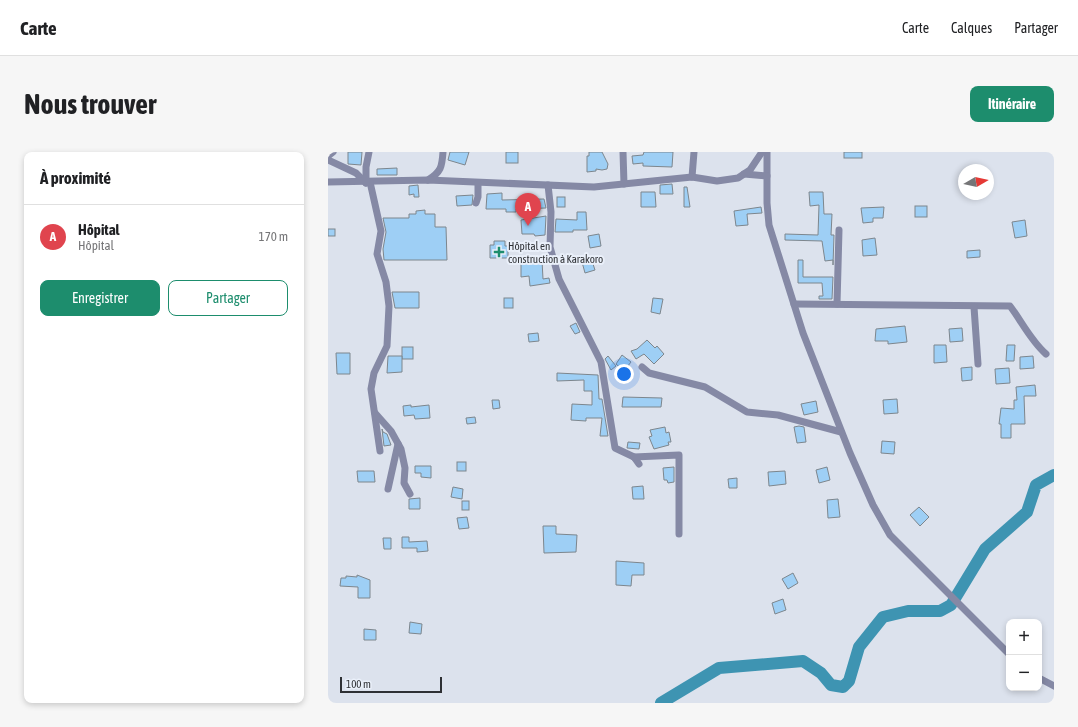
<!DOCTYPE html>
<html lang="fr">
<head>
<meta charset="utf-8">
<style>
  body { margin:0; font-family:"Asap Condensed",sans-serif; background:#f6f6f6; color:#202124 }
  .controls { position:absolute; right:12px; bottom:12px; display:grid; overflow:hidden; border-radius:8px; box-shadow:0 2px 6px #0003 }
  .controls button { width:36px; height:36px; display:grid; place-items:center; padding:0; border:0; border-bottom:1px solid #e0e0e0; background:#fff; color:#202124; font:20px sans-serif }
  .compass { position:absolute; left:630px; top:12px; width:36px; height:36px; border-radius:50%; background:#fff; box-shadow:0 2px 6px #0003; rotate:81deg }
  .scale { position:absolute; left:12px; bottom:10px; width:102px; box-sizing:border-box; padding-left:4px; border:2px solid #2e3034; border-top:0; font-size:11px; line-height:14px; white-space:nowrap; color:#2e3034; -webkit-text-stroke:3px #eaf0fa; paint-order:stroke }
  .you { position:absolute; left:296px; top:222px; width:14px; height:14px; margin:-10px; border:3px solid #fff; border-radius:50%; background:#1a73e8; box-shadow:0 0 0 6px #1a73e833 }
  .badge { display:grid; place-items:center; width:26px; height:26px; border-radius:50%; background:#1d8d6d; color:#fff; font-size:13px; font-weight:700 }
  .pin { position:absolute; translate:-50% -33px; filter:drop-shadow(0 1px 2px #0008) }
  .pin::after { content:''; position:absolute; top:21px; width:14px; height:12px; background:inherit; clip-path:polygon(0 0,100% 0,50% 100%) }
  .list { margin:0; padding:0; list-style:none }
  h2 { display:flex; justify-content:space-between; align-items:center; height:52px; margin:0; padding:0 16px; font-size:17px }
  h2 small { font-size:13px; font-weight:400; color:#757577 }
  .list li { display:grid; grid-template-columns:26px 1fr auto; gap:12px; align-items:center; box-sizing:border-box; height:64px; padding:0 16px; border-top:1px solid #e0e0e0 }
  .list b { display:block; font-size:15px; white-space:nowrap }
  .list p { margin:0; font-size:13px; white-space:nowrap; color:#757577 }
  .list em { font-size:13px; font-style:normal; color:#757577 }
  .actions { display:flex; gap:8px; padding:12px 16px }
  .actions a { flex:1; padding:9px 0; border:1px solid #1d8d6d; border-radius:8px; text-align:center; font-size:14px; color:#1d8d6d }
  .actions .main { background:#1d8d6d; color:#fff }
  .map { position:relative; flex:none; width:726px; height:551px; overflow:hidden; border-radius:8px }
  header { display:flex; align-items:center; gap:24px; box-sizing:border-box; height:56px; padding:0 20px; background:#fff; border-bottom:1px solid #e0e0e0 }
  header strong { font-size:19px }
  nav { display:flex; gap:22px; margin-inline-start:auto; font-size:14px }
  .intro { display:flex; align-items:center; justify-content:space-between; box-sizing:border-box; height:96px; padding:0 24px }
  h1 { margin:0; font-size:28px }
  .button { padding:10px 18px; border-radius:8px; background:#1d8d6d; color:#fff; font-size:14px; font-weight:700 }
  main { display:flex; gap:24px; padding:0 24px }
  aside { flex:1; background:#fff; border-radius:8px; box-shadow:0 2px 6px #0003 }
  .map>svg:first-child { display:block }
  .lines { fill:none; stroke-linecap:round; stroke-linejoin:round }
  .river { stroke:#3e94b2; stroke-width:12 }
  .building { fill:#9ecff5; stroke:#7d868d }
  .minor { stroke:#8589a5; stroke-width:7 }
  .poi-dot { fill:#1d8d6d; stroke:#eaf0fa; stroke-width:1.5 }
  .labels { text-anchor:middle; stroke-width:4; stroke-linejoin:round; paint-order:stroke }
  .poi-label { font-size:11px; fill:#2e3034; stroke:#eaf0fa; text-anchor:start }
</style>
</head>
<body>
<header>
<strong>Carte</strong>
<nav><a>Carte</a><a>Calques</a><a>Partager</a></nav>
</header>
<div class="intro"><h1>Nous trouver</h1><a class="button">Itinéraire</a></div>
<main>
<aside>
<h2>À proximité<small></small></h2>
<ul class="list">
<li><span class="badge" style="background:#e0444e">A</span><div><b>Hôpital</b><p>Hôpital</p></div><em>170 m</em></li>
</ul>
<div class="actions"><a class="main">Enregistrer</a><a>Partager</a></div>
</aside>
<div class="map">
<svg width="726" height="551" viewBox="0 0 726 551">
  <rect width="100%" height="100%" fill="#dce2ed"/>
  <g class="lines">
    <path class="river" d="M333,551l58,-35 84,-7 18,12 10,12 12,2 6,-6 10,-34 24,-30 25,-6h32l11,-6 34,-56 42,-37 9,-27 18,-10"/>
  </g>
  <g class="building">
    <path d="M20,0h14l-1,13 -13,-1z"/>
    <path d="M122,0h19l-4,13 -17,-5z"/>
    <rect x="178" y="0" width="12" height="11"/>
    <path d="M261,0h13l6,12 -1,5 -5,1 -6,-1v2l-9,1v-16h2z"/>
    <path d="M316,0h29l-1,15 -29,-1v-3l-10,1 -1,-8 11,-1z"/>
    <rect x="516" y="0" width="18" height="6"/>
    <path d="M69,16v7h-20v-6z"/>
    <path d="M344,32l1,10h-13v-9z"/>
    <path d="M90,33l1,12h-5v-3l-5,1v-9z"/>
    <path d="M356,35h3l3,20h-6z"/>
    <path d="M313,40h14l1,15h-15z"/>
    <path d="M481,40h14l1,22h8l-1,21h3l-1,30v-5l-8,1 -3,-20 -37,-1v-6l33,1 1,-30 -9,1z"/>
    <path d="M174,41v7l42,-1 2,9 -30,1v3h-10v-3h-20l1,-15z"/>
    <path d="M145,43l-1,10 -15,1 -1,-10z"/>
    <rect x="229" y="45" width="8" height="10"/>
    <rect x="587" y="54" width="12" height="11"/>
    <path d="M433,55l1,6 -15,1 1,11 -12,1 -2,-15z"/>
    <path d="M556,55l-1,11h-10v4l-10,1 -2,-15z"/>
    <path d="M97,58v4h10v13h11l1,33h-63l-1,-11 3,-17 -3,-14h26v-4h7v-3z"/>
    <path d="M249,60h9l1,18h-14v2h-18l1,-13 21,1z"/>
    <path d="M218,64l-1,19 -10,1 -1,-2h-12l-1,-14z"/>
    <path d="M697,68l2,16 -12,2 -3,-16z"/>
    <rect x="0" y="77" width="7" height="7"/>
    <path d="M271,82l2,12 -11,2 -2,-12z"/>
    <path d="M547,86l2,17 -14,1 -1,-16z"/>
    <path d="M166,89h11v5h3v12h-18v-13h4z"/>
    <path d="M652,98v7l-13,1v-7z"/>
    <path d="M263,106l4,12 -10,3 -3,-11z"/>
    <path d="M193,108h21l1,19 6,-1 1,5 -20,3 -1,-10 -8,1z"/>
    <path d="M470,108h5v17h30l-1,22h-13v-3h4l-1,-13h-24z"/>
    <path d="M64,140h27v16h-24z"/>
    <rect x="176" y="146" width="9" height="10"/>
    <path d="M325,146l10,1 -3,15 -9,-2z"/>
    <path d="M248,171l4,9 -5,2 -5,-8z"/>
    <path d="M577,174l2,16 -19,2v-3h-13l1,-12z"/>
    <path d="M634,176l1,13 -13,1 -1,-13z"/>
    <path d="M210,181l1,8 -10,1 -1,-8z"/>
    <path d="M319,188l8,8 2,-2 7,8 -10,10 -10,-10 -8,5 -5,-8 6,-2z"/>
    <path d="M606,193h12l1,17 -13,1z"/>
    <path d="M679,193h8l-1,16h-8z"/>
    <rect x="74" y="195" width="11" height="12"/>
    <path d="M8,201h14v21h-13z"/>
    <path d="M294,203l9,7 -7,9 -8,-7z"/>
    <path d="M60,204h14v16l-15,1z"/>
    <path d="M280,204l8,10 -5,4 -6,-11z"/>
    <path d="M705,204l1,12 -14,1v-12z"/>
    <path d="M644,215v13l-10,1 -1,-13z"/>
    <path d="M681,216l1,15 -14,1 -1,-15z"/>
    <path d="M229,221l41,2 1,24h3l6,37h-8l2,-18h-16v3l-15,-1 1,-16 20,1v-14h-8v-11l-27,1z"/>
    <path d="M707,233l1,11h-12l1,28h-14v14h-10v-14h-2l2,-16 13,1v-9h3l-1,-13z"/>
    <path d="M295,245l39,1 -1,9h-39z"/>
    <path d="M569,247l1,14 -14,1 -1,-14z"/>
    <path d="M164,248h7l1,8 -7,1z"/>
    <path d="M488,249l2,11 -14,3 -3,-11z"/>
    <path d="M83,253v2l18,-2 1,13 -15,1 -1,-4 -10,1 -1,-10z"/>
    <path d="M147,265l1,6 -9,1 -1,-6z"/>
    <path d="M471,274l5,1 2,15 -9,1 -3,-16z"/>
    <path d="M337,275l1,6 3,-1 2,10h-3l1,3 -15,4 -5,-12 3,-1 -2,-6z"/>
    <path d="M54,277l1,3 4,2 4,11 -7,1z"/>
    <path d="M554,289l13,1 -1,12 -13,-1z"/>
    <path d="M300,290l12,1 -1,6 -12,-1z"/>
    <rect x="129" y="310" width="9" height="9"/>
    <path d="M87,314h16v12l-10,-1v-4h-6z"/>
    <path d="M346,315v15l-6,1 -1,-3h-3l-1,-12z"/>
    <path d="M499,315l3,13 -11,3 -3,-13z"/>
    <path d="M29,319h17l1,11h-17z"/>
    <path d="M457,319l1,13 -17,2 -1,-14z"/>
    <path d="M409,326v10h-8l-1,-9z"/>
    <path d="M315,334l1,13h-11l-1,-12z"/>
    <path d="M125,335l10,2 -1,10 -11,-2z"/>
    <path d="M92,346v11h-11v-10z"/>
    <path d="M510,347l2,18 -12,1 -1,-18z"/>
    <rect x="134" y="349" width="7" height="9"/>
    <path d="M591,355l10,10 -9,9 -10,-11z"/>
    <path d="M139,365l2,11 -10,1 -2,-11z"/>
    <path d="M215,374h13v8l21,1 -1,17 -32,1z"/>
    <path d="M74,385h7v5l18,-1 1,10 -11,1v-4h-15z"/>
    <path d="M55,386h8v11h-7z"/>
    <path d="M288,409l28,2v12h-12l-1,11 -15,-1z"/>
    <path d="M465,421l5,10 -10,6 -6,-10z"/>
    <path d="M29,423l13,5v18h-12v-11l-18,-1 1,-8h5v-2l11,1z"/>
    <path d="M455,447l3,11 -11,4 -3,-11z"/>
    <path d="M82,470l12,2 -1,10 -12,-1z"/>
    <path d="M36,477l12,1v10h-12z"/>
  </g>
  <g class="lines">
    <g class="minor">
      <path d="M295,0l1,32"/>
      <path d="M439,0v51l2,22 34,108 47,120 23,52 17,30 119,119"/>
      <path d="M0,4l5,-4"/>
      <path d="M0,8l28,13 10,10"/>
      <path d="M416,22l23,2"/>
      <path d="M364,25l2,-25"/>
      <path d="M100,28c13,-8 14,-13 15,-28"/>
      <path d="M0,30l100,-2 166,7 98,-10 25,4 21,-3 12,-8 12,-18"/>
      <path d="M42,30l11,49 -4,23 9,28 3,24 -2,40 -13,27 -3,16 9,62"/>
      <path d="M38,31v-16l3,-15"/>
      <path d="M220,33l3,27 -1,35 9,32 42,83 14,86 19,9 5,7"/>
      <path d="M148,51l2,-6v-14"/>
      <path d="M466,152l216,2c12,16 21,35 36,48"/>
      <path d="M509,152l2,-74"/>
      <path d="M646,155l4,57"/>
      <path d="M314,215l7,6 56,14 42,25 31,3 63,17"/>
      <path d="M47,261l16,18 10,18 4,19 -1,15 6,11"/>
      <path d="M306,305l45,-2v79"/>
      <path d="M60,337l10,-45"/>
      <path d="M711,526l15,8"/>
    </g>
  </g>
  <path class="poi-dot" d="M169 94h4v4h4v4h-4v4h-4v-4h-4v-4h4z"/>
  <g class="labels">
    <g class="poi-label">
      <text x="180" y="98">Hôpital en<tspan x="180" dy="13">construction à Karakoro</tspan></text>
    </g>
  </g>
</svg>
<div class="controls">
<button>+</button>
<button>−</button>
</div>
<svg class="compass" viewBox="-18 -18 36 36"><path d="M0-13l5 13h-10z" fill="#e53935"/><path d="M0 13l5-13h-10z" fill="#757577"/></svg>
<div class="scale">100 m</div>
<div class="you"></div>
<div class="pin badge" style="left:200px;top:74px;background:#e0444e">A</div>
</div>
</main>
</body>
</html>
